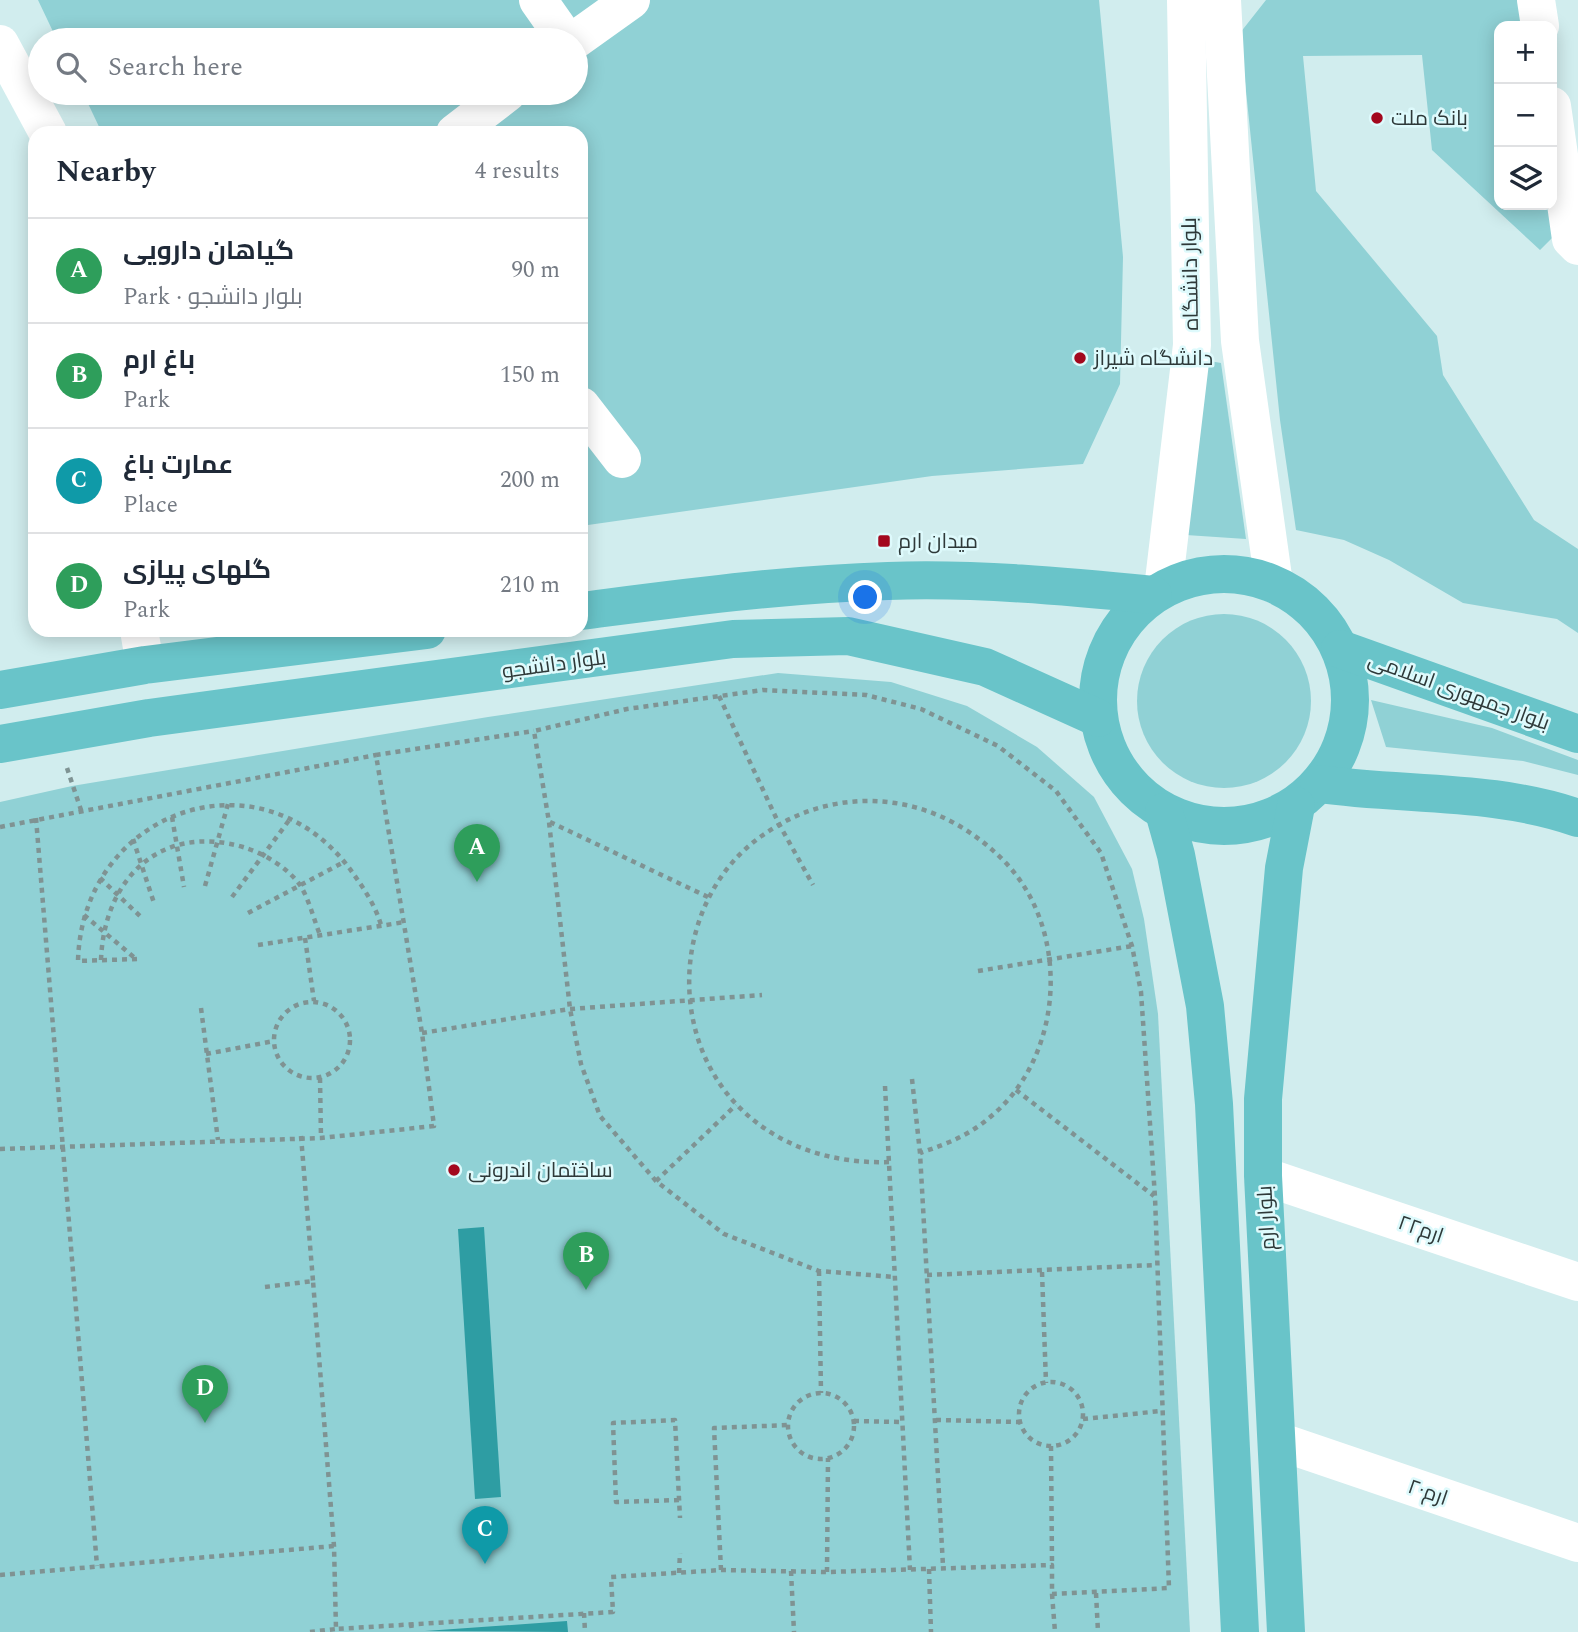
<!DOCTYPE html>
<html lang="en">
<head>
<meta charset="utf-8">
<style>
  body { margin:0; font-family:Spectral,Cairo,serif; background:#f6f6f7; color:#1f2937 }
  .controls { position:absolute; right:21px; top:21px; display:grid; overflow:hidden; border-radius:14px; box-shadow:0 4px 18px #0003 }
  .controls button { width:63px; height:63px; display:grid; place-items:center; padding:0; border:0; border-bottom:2px solid #e0e1e3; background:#fff; color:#1f2937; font:35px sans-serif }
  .you { position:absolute; left:866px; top:598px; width:24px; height:24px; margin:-18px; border:5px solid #fff; border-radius:50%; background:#1a73e8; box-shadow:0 0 0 10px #1a73e833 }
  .badge { display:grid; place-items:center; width:46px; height:46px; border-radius:50%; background:#db2777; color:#fff; font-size:23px; font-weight:700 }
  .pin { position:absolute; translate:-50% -58px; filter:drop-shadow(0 2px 4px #0008) }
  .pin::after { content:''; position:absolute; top:37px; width:24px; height:21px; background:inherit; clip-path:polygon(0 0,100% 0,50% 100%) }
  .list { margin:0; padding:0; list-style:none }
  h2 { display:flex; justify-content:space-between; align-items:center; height:91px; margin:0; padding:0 28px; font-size:30px }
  h2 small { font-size:23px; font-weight:400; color:#747a83 }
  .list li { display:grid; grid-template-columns:46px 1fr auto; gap:21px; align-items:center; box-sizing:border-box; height:105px; padding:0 28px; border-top:2px solid #e0e1e3 }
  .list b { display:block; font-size:26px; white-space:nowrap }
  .list p { margin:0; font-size:23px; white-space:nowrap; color:#747a83 }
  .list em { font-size:23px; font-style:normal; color:#747a83 }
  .icon { flex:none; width:38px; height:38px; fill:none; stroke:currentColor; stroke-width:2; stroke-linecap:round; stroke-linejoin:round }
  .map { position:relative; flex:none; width:1578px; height:1632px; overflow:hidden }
  .search { position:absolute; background:#fff; box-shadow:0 4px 18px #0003; left:28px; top:28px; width:560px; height:77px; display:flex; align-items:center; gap:18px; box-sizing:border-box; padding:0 24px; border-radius:38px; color:#747a83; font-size:26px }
  .panel { position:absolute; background:#fff; box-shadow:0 4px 18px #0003; left:28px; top:126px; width:560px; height:511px; border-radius:21px }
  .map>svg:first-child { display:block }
  .green { fill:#90d1d5 }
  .water { fill:#2e9da3 }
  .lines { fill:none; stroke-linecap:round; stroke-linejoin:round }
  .path { stroke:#7f9393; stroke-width:4.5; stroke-dasharray:5 5; stroke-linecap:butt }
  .minor { stroke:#fff; stroke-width:38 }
  .major { stroke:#69c4c9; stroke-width:38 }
  .poi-dot { fill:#a3081e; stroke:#defafc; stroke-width:2.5 }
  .labels { text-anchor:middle; stroke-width:5; stroke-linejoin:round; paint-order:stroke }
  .poi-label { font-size:21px; fill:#2e3939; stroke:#defafc; text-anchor:start }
  .street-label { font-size:21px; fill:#2e3939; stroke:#defafc }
</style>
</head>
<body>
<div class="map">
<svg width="1578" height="1632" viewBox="0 0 1578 1632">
  <rect width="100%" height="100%" fill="#d1edee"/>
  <g class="green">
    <path d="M38,0h1061l24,257 -3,127 -37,80 -151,12 -351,50v-393h-479l-19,-40h493v-53h-519z"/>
    <path d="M1266,0h252l4,26h-23v179h52l4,30 -15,15 -108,-100 -10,-95 -119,1 13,135 121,145 6,39 91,145 44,29v84l-21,-14 -94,-16 -74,-43 -45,-20 -48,-10 -16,-110 -40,-387z"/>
    <path d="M1204,360l17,3 25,176 -60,-4z"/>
    <circle cx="1224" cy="701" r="87"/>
    <path d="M778,673l113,9 76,24 70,41 57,50 38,72 12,50 14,95 32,618h-1190v-830l72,-16 416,-69z"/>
    <path d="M1371,700l121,28 86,32v15l-55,-14 -137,-14z"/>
  </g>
  <g class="water">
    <path d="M484,1227l17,270 -26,2 -17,-270z"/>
    <path d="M567,1621l1,11 -143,-1z"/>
  </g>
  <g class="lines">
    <g class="path">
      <path d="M719,696l60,128 34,61"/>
      <path d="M67,768l14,42"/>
      <path d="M172,817l12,70"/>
      <path d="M36,818l61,748"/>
      <path d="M550,822l158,75"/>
      <path d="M0,827l376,-72"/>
      <path d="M133,839l21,64"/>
      <path d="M100,878l42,40"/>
      <path d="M205,886l23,-82"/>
      <path d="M232,897l58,-78"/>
      <path d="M248,913l96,-51"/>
      <path d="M84,915l52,44"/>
      <path d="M305,938l9,63"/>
      <path d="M258,945l147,-23"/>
      <path d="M137,959l-59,2c4,-149 180,-214 272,-92 12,17 25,35 31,56"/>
      <path d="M101,960c3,-81 59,-137 142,-113 20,6 44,20 57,38 9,14 14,35 20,50"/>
      <path d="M978,971l154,-25"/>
      <circle cx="312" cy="1040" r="38"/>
      <path d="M201,1008l17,132"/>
      <path d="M422,1033l148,-24 192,-14"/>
      <path d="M206,1054l68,-13"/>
      <path d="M320,1078l1,60"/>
      <path d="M912,1079l8,74 23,413"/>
      <path d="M885,1086l25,484"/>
      <path d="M1016,1090l138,106"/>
      <path d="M301,1136l12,145"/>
      <path d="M0,1149l321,-11 113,-12 -12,-93 -46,-278 158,-24"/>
      <path d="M889,1162c-56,2 -111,-15 -151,-56 -75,-77 -62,-214 28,-273 29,-20 62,-31 98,-32 54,-1 101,21 139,59 69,69 62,197 -14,258 -21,18 -43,26 -69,35"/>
      <path d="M656,1181l80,-76"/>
      <path d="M819,1271l2,122"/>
      <path d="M1042,1272l4,111"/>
      <path d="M927,1275l229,-10"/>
      <path d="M265,1287l48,-6 21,265 2,83 277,-17 -2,-35 110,-7 106,2 225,-7v29l117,-6 -14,-391 -14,-205 -9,-46 -31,-93 -45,-62 -58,-45 -77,-37 -55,-14 -103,-5 -136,19 -93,22 15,91 21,187 11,55 19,52 56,65 68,53 95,37 76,6"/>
      <circle cx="1051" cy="1414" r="32"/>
      <circle cx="821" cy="1426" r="33"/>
      <path d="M1083,1419l78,-8"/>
      <path d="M936,1420l84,2"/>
      <path d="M854,1421l46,1"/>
      <path d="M1051,1446l1,119"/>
      <path d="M679,1500l-63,2 -3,-79 62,-3 5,98"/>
      <path d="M929,1569l2,63"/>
      <path d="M721,1570l-7,-142 75,-3"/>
      <path d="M791,1571l3,61"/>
      <path d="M827,1572l1,-114"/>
      <path d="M679,1573l1,-20"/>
      <path d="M0,1575l334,-29"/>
      <path d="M1096,1593l2,39"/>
      <path d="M1052,1594l3,38"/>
      <path d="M584,1613l1,19"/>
      <path d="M411,1623l1,9"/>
      <path d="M310,1632l26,-3"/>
    </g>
    <g class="minor">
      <path d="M538,0l28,40"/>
      <path d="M1222,0l18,341 34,243"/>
      <path d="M1536,0l4,26"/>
      <path d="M575,40l56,-40"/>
      <path d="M0,44l48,89"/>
      <path d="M1552,106l19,133 7,7"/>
      <path d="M455,133l52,-40"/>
      <path d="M581,406l41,53"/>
      <path d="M1163,589l29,-244 -6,-345"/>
      <path d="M139,630l6,35"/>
      <path d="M1263,1176l315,106"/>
      <path d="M1278,1441l300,102"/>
    </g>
    <g class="major">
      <circle cx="1224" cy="700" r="126"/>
      <path d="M581,611c102,-13 204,-27 307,-30 88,-3 177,5 265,14"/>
      <path d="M1340,649l238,85"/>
      <path d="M0,690l145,-25 282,-35"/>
      <path d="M0,744l149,-26 584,-79 115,-3 137,31 113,51"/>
      <path d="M1319,784c86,12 176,5 259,34"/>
      <path d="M1164,812l12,43 29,151 9,98 26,528"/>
      <path d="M1286,1632l-23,-456v-77l21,-231 12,-62"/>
    </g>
  </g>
  <g class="poi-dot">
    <circle cx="1377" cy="118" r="7"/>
    <circle cx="1080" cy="358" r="7"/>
    <rect x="877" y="534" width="14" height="14" rx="3.5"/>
    <circle cx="454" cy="1170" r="7"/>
  </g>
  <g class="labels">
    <g class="poi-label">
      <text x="1391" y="125">بانک ملت</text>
      <text x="1094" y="365">دانشگاه شیراز</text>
      <text x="898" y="548">میدان ارم</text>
      <text x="468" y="1177">ساختمان اندرونی</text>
    </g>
    <g class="street-label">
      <text transform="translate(1190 274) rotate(-91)" y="7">بلوار دانشگاه</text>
      <text transform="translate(554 664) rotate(-8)" y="7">بلوار دانشجو</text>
      <text transform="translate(1459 691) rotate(20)" y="7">بلوار جمهوری اسلامی</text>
      <text transform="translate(1266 1218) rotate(-93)" y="7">بلوار ارم</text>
      <text transform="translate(1421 1229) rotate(19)" y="7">ارم۲۲</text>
      <text transform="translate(1428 1492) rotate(19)" y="7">ارم۲۰</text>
    </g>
  </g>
</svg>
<div class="controls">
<button>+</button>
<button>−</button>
<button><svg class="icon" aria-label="layers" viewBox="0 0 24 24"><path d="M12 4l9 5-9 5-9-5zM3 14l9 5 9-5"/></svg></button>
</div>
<div class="you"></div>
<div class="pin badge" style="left:477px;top:882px;background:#2e9e5b">A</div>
<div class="pin badge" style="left:586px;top:1290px;background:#2e9e5b">B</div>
<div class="pin badge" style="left:485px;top:1564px;background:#0f9aa8">C</div>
<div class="pin badge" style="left:205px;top:1423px;background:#2e9e5b">D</div>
<div class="search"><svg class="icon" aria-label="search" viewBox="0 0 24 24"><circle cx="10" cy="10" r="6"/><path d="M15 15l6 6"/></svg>Search here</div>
<section class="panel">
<h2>Nearby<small>4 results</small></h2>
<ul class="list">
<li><span class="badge" style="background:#2e9e5b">A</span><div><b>گیاهان دارویی</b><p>Park · بلوار دانشجو</p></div><em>90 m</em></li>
<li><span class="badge" style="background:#2e9e5b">B</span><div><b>باغ ارم</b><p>Park</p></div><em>150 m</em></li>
<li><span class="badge" style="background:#0f9aa8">C</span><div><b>عمارت باغ</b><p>Place</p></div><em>200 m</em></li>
<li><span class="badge" style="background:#2e9e5b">D</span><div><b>گلهای پیازی</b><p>Park</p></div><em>210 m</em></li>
</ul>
</section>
</div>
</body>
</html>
